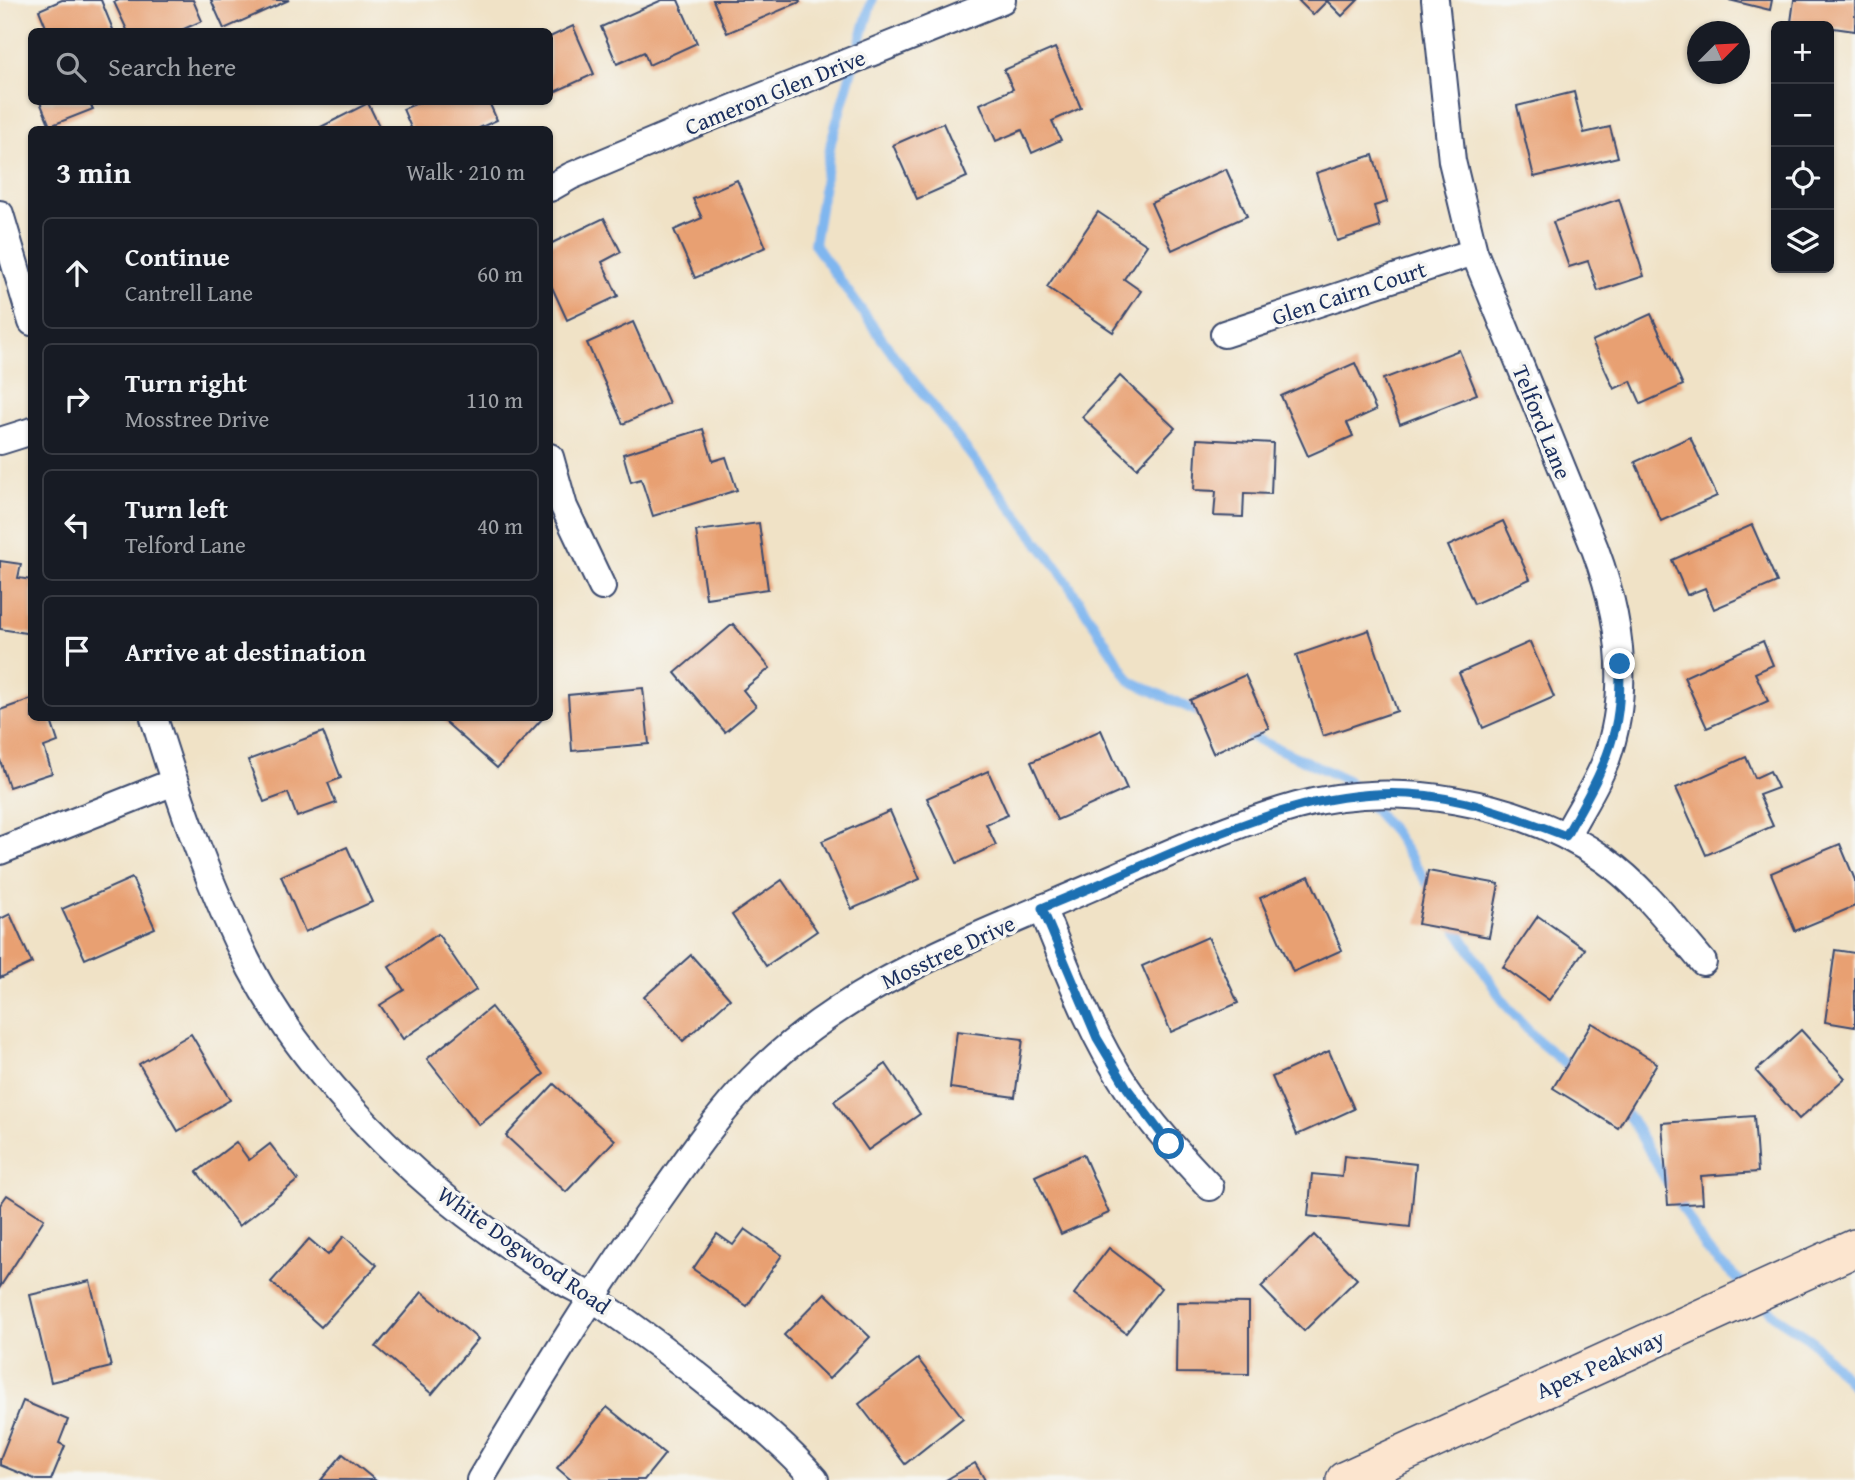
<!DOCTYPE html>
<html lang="en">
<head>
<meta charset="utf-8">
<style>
  body { margin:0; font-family:"Gentium Book Plus",serif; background:#20242c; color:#f1f3f6 }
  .controls { position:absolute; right:21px; top:21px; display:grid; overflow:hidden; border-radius:10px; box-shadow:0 2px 5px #0004 }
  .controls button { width:63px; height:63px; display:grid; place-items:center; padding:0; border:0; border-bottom:2px solid #363941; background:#171b24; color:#f1f3f6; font:35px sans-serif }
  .compass { position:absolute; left:1687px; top:21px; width:63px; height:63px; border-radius:50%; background:#171b24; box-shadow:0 2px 5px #0004; rotate:66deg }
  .stop { position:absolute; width:21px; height:21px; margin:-16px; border:5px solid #1f6fb2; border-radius:50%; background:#fff }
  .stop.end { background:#1f6fb2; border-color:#fff; box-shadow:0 2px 7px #0008 }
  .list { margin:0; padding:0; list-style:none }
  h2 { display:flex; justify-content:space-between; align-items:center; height:91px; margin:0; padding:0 28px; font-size:30px }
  h2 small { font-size:23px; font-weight:400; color:#9ea1a6 }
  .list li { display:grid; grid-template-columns:46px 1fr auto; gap:21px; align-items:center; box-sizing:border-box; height:112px; margin:0 14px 14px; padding:0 14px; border:2px solid #363941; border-radius:10px }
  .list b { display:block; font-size:26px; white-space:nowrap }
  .list p { margin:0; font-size:23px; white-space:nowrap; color:#9ea1a6 }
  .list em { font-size:23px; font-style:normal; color:#9ea1a6 }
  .icon { flex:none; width:38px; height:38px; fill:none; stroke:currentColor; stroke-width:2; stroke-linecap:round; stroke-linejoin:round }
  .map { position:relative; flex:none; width:1855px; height:1480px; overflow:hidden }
  .search { position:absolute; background:#171b24; box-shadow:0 2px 5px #0004; left:28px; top:28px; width:525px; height:77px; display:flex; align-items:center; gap:18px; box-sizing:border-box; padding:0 24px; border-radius:10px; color:#9ea1a6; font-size:26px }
  .panel { position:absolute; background:#171b24; box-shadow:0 2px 5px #0004; left:28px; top:126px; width:525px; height:595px; border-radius:10px }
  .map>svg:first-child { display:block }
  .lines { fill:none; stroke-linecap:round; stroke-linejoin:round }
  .stream { stroke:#7fb6ef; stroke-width:10 }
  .building { fill:#e8a072 }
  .minor-casing { stroke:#3b4a6e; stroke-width:30 }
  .secondary-casing { stroke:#3b4a6e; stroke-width:40 }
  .minor { stroke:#fff; stroke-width:26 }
  .secondary { stroke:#fce5cf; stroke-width:37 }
  .route { stroke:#1f6fb2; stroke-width:9 }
  .labels { text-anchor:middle; stroke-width:7; stroke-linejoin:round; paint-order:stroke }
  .street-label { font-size:23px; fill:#1b2f5e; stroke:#f6f6f2 }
</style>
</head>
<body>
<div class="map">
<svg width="1855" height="1480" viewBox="0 0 1855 1480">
  <rect width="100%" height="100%" fill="#f6f6f2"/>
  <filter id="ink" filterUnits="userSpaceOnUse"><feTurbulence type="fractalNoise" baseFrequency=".0143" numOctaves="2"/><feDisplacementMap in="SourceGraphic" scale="14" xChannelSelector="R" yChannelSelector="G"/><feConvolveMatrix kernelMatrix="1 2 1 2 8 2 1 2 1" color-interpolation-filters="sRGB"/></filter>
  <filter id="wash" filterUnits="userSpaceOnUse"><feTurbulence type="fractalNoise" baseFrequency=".00686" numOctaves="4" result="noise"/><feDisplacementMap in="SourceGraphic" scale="28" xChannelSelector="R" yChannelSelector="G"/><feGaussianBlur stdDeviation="1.57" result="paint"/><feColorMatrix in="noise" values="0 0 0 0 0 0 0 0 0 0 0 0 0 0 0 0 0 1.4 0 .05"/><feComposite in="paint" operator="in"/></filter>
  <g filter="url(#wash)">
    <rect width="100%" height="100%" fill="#f0e2c6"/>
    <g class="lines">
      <g class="stream">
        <path d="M872,0l-41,142 -17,102 78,109 166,215 72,113 75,34"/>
        <path d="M1241,732l106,48 46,51 40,61"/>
        <path d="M1452,922l53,82 33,37 37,31"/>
        <path d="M1616,1106l15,13 74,129 42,40"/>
        <path d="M1758,1299l20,19 32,21 45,49"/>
      </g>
    </g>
    <g id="blocks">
      <g class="building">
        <path d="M62,0h39l13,32h-66l-9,-22z"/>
        <path d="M119,0h74l9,21 -25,11h-49l-14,-30z"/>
        <path d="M211,0h78l-65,29z"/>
        <path d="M662,0h16l19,43 -48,22 -5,-13 -27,12 -16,-37z"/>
        <path d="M713,0h86l1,2 -73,31z"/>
        <path d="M1298,0h60l-16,16 -15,-15 -14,14z"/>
        <path d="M1729,0h43l-2,10z"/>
        <path d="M1794,0h61v31l-64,-9z"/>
        <path d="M573,26l21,48 -44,20v-57z"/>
        <path d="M1055,48l26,60 -29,13 9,19 -29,13 -10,-23 -26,11 -16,-37 33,-15 -9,-19z"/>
        <path d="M1574,92l10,41 26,-6 8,30 -84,20 -17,-71z"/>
        <path d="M40,102h49l4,7 -43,17z"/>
        <path d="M420,102h69l8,18 -22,10h-63l-9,-21z"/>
        <path d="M368,103l13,27h-66z"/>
        <path d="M943,123l24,54 -50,22 -24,-54z"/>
        <path d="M1373,155l14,47 -13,4 6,21 -43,14 -21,-68z"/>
        <path d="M1226,169l21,47 -75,34 -21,-47z"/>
        <path d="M737,180l29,67 -71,31 -21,-48 28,-12 -9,-19z"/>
        <path d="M1619,199l25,77 -46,15 -10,-30 -19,6 -16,-45z"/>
        <path d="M1098,212l49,33 -23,34 17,12 -28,41 -66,-45z"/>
        <path d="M604,218l17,34 -19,10 16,34 -51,24 -17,-37v-39z"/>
        <path d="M1651,314l32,71 -42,19 -10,-23 -17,8 -22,-48z"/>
        <path d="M633,322l36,81 -46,21 -36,-81z"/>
        <path d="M1459,350l18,44 -77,30 -17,-45z"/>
        <path d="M1355,363l21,47 -29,13 6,13 -45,20 -27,-60z"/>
        <path d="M1120,376l55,52 -38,40 -55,-51z"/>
        <path d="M703,429l10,32 13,-4 11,33 -84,26 -12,-37 -10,3 -8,-28z"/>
        <path d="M1690,437l27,59 -56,25 -26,-59z"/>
        <path d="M1197,439l76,4 -2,51 -27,-1 -1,24 -29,-1 2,-25 -22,-1z"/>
        <path d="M1503,521l27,58 -56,25 -26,-58z"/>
        <path d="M759,523l9,66 -62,9 -10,-67z"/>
        <path d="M1752,525l25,57 -63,27 -9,-21 -18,7 -15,-35z"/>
        <path d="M0,561l21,3 -3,14 14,2v54l-32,-5z"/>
        <path d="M733,624l37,44 -27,22 13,16 -31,26 -50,-59z"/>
        <path d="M1369,630l28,81 -74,25 -27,-81z"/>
        <path d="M1763,641l10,24 -18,8 13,28 -61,27 -23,-51z"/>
        <path d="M1530,642l24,55 -71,31 -24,-55z"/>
        <path d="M1245,675l24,53 -56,25 -23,-53z"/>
        <path d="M643,688l6,56 -77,7 -4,-56z"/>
        <path d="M32,699v19h18l8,24 -14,5 8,26 -43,14 -9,-27v-50z"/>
        <path d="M441,718h102l-46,50z"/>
        <path d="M1101,730l26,59 -70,31 -26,-58z"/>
        <path d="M323,732l18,46 -13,5 8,20 -39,14 -9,-24 -24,9 -16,-42z"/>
        <path d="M1746,757l9,21 15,-7 8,17 -19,7 14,31 -67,29 -30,-67z"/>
        <path d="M988,771l20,44 -22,9 10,21 -39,18 -30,-65z"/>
        <path d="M890,811l30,68 -68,30 -30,-68z"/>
        <path d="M1840,844l15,36v26l-60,25 -24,-58z"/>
        <path d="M347,847l25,55 -67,30 -24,-56z"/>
        <path d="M1428,871l71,13 -10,53 -71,-13z"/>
        <path d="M1309,876l33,74 -49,22 -33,-74z"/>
        <path d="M132,878l23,50 -70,31 -23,-50z"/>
        <path d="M782,880l35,51 -51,35 -34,-51z"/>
        <path d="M10,914l22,49 -32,15v-59z"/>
        <path d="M1538,916l47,33 -36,51 -46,-33z"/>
        <path d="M438,934l38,56 -73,49 -23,-34 24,-15 -15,-23z"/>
        <path d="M1208,937l30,66 -67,29 -29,-66z"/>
        <path d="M1835,950l20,3v74l-30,-5z"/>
        <path d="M691,955l39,44 -47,42 -39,-44z"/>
        <path d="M491,1007l53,67 -65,51 -52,-66z"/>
        <path d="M1592,1023l65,40 -39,65 -65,-40z"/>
        <path d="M1801,1030l44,48 -46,41 -43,-48z"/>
        <path d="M957,1031l66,8 -8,58 -65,-9z"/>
        <path d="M191,1034l39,66 -52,31 -39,-67z"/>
        <path d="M1329,1051l25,58 -57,26 -25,-58z"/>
        <path d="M886,1064l34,50 -52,36 -34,-49z"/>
        <path d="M554,1084l61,56 -49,52 -60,-56z"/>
        <path d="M1754,1116l4,56 -57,4 2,27 -35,2 -6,-82z"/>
        <path d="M236,1142l13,18 21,-16 28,36 -59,46 -42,-54z"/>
        <path d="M1083,1154l26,59 -48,21 -26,-58z"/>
        <path d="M1344,1156l72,8 -6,63 -102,-11 4,-42 30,3z"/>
        <path d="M7,1195l37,24 -44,68v-82z"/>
        <path d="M745,1229l37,26 -35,51 -54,-37 24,-35 16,11z"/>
        <path d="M1314,1235l43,44 -53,52 -43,-44z"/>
        <path d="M344,1236l33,29 -56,62 -50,-45 38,-43 19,16z"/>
        <path d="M1109,1248l52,40 -35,45 -52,-39z"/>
        <path d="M90,1281l21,86 -60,15 -21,-87z"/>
        <path d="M422,1292l56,47 -46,55 -56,-47z"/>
        <path d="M825,1293l45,44 -41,42 -45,-44z"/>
        <path d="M1177,1302l72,1v71l-73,-1z"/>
        <path d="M918,1359l45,59 -58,46 -46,-60z"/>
        <path d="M23,1401l45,19 -9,23 6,3 -14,34h-14l-37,-15v-6z"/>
        <path d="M607,1407l58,47 -21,26h-73l-14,-12z"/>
        <path d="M343,1454l32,26h-54z"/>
        <path d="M975,1463l10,17h-39z"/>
      </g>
    </g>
  </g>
  <g filter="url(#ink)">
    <use href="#blocks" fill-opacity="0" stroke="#3b4a6e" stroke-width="2"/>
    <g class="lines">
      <defs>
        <g id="minor">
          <path d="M1435,0l17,161 22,91 121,297c25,67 36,142 11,211 -10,26 -27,51 -40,76"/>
          <path d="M550,188l21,-12 128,-54 303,-122"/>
          <path d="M0,214l32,108"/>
          <path d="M1224,334l250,-82"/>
          <path d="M0,441l32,-10"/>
          <path d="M550,457l14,50 38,80"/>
          <path d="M154,718c27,86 55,170 97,251 51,97 145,194 232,258 24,18 50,35 75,51 11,8 25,13 36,21 45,31 89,64 132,99 31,25 63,51 89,82"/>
          <path d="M0,851l174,-69"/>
          <path d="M1042,908c25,61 48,125 85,180 24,36 53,67 83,99"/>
          <path d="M480,1480c56,-95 114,-188 177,-278 27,-38 54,-78 86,-113 84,-92 201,-139 314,-187 79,-33 158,-73 240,-96 98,-27 226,-5 308,54 38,27 68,67 98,102"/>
        </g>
        <path id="secondary" d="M1345,1480l510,-232"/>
      </defs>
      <use href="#minor" class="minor-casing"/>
      <use href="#secondary" class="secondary-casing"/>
      <use href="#minor" class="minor"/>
      <use href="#secondary" class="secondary"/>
    </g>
  </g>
  <g class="lines" filter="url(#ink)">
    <path class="route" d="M1169,1144l-42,-56 -30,-50 -55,-130c44,-18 88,-37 132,-56 75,-31 151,-63 235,-58 55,3 106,23 157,42 17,-32 38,-65 47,-100 7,-23 7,-48 7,-72"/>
  </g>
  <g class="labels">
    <g class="street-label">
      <text transform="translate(775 92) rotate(-22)" y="8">Cameron Glen Drive</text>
      <text transform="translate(1349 293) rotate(-18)" y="8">Glen Cairn Court</text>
      <text transform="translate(1542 422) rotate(68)" y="8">Telford Lane</text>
      <text transform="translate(948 952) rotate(-25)" y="8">Mosstree Drive</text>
      <text transform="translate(524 1250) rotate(35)" y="8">White Dogwood Road</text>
      <text transform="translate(1600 1364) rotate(-24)" y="8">Apex Peakway</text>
    </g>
  </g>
</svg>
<div class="controls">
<button>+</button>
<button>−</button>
<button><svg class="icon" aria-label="locate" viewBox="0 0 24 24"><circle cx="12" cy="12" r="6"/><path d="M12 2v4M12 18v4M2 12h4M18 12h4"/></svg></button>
<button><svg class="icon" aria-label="layers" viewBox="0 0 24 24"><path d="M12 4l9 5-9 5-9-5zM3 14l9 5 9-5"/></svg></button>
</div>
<svg class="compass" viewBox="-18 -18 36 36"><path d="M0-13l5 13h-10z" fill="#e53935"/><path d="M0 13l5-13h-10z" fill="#9ea1a6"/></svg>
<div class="stop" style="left:1169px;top:1144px"></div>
<div class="stop end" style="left:1620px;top:664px"></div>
<div class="search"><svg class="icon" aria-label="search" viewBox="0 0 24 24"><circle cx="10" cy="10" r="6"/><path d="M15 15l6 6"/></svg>Search here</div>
<section class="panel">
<h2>3 min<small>Walk · 210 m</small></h2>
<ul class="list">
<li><svg class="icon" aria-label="ahead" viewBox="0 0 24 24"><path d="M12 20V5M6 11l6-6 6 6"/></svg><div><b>Continue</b><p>Cantrell Lane</p></div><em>60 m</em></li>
<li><svg class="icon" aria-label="right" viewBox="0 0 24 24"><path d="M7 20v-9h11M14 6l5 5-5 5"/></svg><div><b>Turn right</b><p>Mosstree Drive</p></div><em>110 m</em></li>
<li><svg class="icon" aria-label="left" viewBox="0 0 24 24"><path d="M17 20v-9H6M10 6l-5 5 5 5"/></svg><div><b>Turn left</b><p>Telford Lane</p></div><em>40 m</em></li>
<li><svg class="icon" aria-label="arrive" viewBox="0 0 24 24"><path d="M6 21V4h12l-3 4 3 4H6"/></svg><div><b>Arrive at destination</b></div></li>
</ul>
</section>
</div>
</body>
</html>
